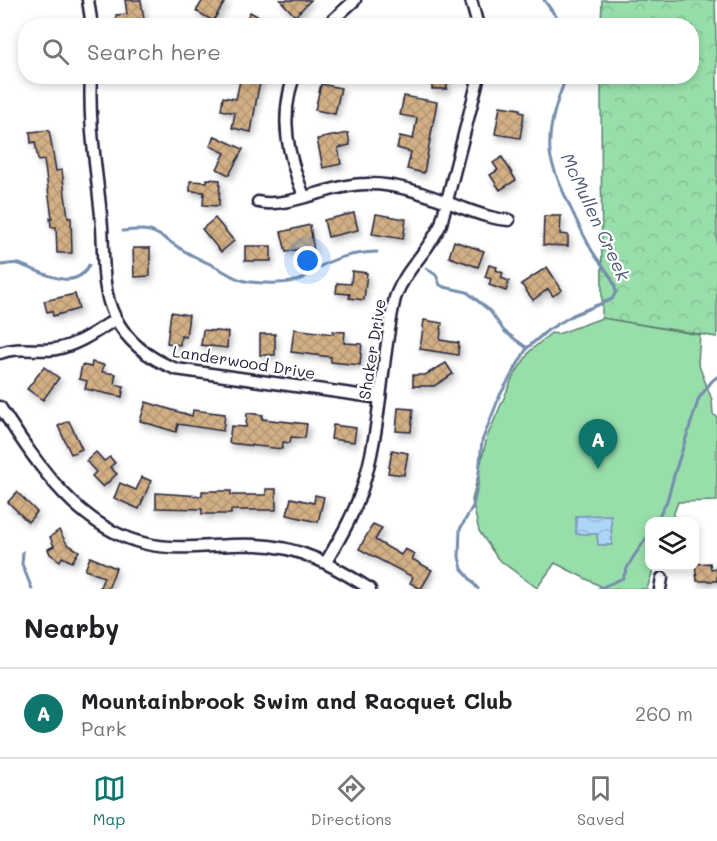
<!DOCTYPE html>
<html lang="en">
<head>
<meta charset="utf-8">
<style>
  body { margin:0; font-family:Mali,sans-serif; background:#f2f2f2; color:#202124 }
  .controls { position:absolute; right:18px; bottom:18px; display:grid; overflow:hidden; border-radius:12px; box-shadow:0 3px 9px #0003 }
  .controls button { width:54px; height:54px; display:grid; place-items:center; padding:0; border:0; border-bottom:2px solid #e0e0e0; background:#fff; color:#202124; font:30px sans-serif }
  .you { position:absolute; left:308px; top:261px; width:21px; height:21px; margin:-15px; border:4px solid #fff; border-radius:50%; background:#1a73e8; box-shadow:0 0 0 9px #1a73e833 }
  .badge { display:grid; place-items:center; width:39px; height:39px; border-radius:50%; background:#0f766e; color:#fff; font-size:20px; font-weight:700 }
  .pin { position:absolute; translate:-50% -50px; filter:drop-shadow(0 2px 3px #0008) }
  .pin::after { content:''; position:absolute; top:32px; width:21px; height:18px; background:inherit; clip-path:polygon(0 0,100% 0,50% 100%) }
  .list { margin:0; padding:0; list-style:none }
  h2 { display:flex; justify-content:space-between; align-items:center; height:78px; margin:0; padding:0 24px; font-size:26px }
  h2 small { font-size:20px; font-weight:400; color:#757577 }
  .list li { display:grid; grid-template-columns:39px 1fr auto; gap:18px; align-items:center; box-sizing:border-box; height:90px; padding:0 24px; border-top:2px solid #e0e0e0 }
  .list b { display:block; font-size:22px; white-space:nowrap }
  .list p { margin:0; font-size:20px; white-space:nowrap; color:#757577 }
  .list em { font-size:20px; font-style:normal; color:#757577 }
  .icon { flex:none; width:33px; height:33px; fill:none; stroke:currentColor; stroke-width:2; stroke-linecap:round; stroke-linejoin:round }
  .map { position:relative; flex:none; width:717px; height:589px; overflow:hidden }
  .search { position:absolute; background:#fff; box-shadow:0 3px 9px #0003; left:18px; right:18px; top:18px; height:66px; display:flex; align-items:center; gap:15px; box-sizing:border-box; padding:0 21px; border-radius:24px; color:#757577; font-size:22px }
  .sheet { height:168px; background:#fff }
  nav { display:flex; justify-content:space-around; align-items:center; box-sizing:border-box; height:84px; border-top:2px solid #e0e0e0; background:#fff; font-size:16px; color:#757577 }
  nav a { display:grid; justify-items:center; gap:3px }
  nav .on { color:#0f766e }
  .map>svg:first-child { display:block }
  .forest { fill:url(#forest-crowns); stroke:#5d8072; stroke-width:1.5 }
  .park { fill:#98deaa; stroke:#5d8072; stroke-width:1.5 }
  .water { fill:url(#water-waves); stroke:#758dac; stroke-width:1.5 }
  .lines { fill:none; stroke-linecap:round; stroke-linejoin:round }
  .stream { stroke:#758dac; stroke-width:3 }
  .building { fill:url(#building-cross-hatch); stroke:#22223b; stroke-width:1.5; filter:url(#shadow) }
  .minor-casing { stroke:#22223b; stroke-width:15 }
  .minor { stroke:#fff; stroke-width:10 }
  .labels { text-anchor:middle; stroke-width:4.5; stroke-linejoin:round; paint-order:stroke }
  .street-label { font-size:16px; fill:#22223b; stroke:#fff }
  .water-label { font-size:18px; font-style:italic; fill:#4c5874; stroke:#fff }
</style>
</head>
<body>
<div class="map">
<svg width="717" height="589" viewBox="0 0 717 589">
  <defs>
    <pattern id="forest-crowns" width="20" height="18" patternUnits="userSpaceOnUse" patternTransform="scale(1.5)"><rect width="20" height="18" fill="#98deaa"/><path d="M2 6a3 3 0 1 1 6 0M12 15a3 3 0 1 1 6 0" fill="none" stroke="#83be93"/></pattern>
    <pattern id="water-waves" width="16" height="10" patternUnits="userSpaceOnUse" patternTransform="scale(1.5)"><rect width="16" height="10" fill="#add5f8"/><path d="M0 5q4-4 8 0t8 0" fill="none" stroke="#95b7d6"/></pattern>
    <pattern id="building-cross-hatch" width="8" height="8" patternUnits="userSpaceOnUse" patternTransform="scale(1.5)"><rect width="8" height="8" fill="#d2af84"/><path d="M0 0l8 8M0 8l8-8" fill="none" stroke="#b49673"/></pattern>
    <filter id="shadow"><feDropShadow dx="2.5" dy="4" stdDeviation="3" flood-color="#0004"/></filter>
  </defs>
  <rect width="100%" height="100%" fill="#fff"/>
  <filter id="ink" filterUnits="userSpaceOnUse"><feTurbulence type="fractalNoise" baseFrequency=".0167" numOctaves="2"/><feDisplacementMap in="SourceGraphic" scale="12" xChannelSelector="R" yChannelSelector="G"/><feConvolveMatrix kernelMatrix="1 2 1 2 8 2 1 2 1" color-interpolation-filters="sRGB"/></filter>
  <g filter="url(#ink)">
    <path class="forest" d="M602,0h113l2,81v256l-115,-19 -1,-241 91,-1v-50h-91z"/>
    <path class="park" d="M602,318l98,17 -2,28 14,37 1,14 4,3v84l-39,1 -7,19 -21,1v44l4,1 -7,22h-41l-51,-26 -18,25 -39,-29 -19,-28 -7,-31 15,-63 26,-60 17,-26 21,-18 7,1z"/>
    <path class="water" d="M611,515l1,30h-14l-1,-11h-21v-18z"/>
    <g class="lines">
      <g class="stream">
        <path d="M544,0l19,26"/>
        <path d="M123,231c31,-4 33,2 58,18 11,7 25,13 37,19 10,6 21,13 33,14 14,1 37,3 50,-3 6,-2 10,-7 15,-10 19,-12 38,-16 61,-17"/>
        <path d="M0,265c6,0 13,-3 19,-1 21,7 56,30 70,1"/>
        <path d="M426,268l10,7 4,10 4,2 23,5 23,19 14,20 23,17"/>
        <path d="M656,522l11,-21 8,-29 24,-74 13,-17 5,-4"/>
        <path d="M23,552l-1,12 10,25"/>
        <path d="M478,589l-16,-20 -3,-12 1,-28 13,-23 5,-23 4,-42 18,-46 27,-47 21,-18 25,-15 39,-16 4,-7c-2,-17 -17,-28 -25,-43 -10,-19 -40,-78 -41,-97 -2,-26 7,-53 17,-76"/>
        <path d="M598,589l25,-11c6,-17 16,-29 27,-45"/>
      </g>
    </g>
    <g class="building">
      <path d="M125,0h16l4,26h-28l-1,-11 11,-1z"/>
      <path d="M203,0h23l-13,21 -17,-10z"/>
      <path d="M280,0h31l-16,16z"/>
      <path d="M250,12l16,9 3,-5 17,10h-31l-9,-6z"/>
      <path d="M241,76h21l-4,15 -7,41 -19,-4 3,-15 -14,-3 2,-13 13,2z"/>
      <rect x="432" y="76" width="15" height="13"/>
      <path d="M321,84l20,4 -6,26 -20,-4z"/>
      <path d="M404,96l33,6 -13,71 -17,-4 4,-17 -14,-4 3,-12 13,3 4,-21 -17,-3z"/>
      <path d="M500,106l20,3v3l4,1 -4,25 -25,-4z"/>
      <path d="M49,130l7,41 6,-1 6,48h3l1,35h-15l-1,-26h-5l-1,-9h2l-8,-58 -6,1 -3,-19 -4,1 -1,-11z"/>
      <path d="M348,133l2,12 -12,3 3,16 -18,4 -6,-29z"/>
      <path d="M215,136l28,13 -14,26 -12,-6 8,-16 -15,-7z"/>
      <path d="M502,157l14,23 -16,10 -10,-15 8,-5 -5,-7z"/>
      <path d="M207,179l13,1 -1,26 -16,-1 1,-13 -14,-1v-10l17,1z"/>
      <path d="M354,213l4,17 -30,7 -4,-17z"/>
      <path d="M376,214l30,5 -3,20 -31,-5z"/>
      <path d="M544,216h17l-1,18 8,1v11l-25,-1z"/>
      <path d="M215,218l19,23 -13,11 -19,-23z"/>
      <path d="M310,225l4,27 -9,2 -1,-6 -18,4 -5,-20z"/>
      <path d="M454,241l30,10 -6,16 -29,-10z"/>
      <rect x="245" y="246" width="26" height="15"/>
      <path d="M133,248h17v28l-16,1z"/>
      <path d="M489,265l8,2 -1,3 7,3 -2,5 8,3 -3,10 -17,-6 2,-6 -6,-2z"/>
      <path d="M547,267l15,23 -9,6 -5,-7 -15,11 -12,-16z"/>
      <path d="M352,271l15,2 -3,27 -15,-2 1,-4 -14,-1 1,-10 14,1z"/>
      <path d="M75,294l4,15 -26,7 -1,-5 -5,1 -3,-11z"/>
      <path d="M171,312l18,3 -3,22 -5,-1 -1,9 -13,-2z"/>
      <path d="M424,320l18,3 -2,17 19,3 -1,12 -38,-6z"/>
      <path d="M294,329l39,5v-3l12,1 -1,11 18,1 -2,21 -29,-3v-5l-40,-5z"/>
      <path d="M203,330l25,2 -1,16 -26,-3z"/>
      <rect x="260" y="334" width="15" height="21"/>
      <path d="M92,362l12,3 -2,7 14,2 -2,10 10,2 -2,11 -37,-8 2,-8 -8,-2 3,-14 9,2z"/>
      <path d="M446,363l7,11 -19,12h-21v-11h12z"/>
      <path d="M44,367l15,11 -16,22 -16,-11z"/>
      <path d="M146,402l46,14 1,-6 32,4 -2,17 -45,-7 -2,8 -36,-11z"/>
      <path d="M398,408l15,1 -2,23 -15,-1z"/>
      <path d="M247,413l16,2 -1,4 45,5 -2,14 -14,-1 -1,6 -7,-1 -1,7 -53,-6 2,-17 15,1z"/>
      <path d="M69,421l13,28 -11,5 -13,-28z"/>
      <path d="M333,425l23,3 -2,14 -23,-3z"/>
      <path d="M392,450l16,3 -4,22 -16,-2z"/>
      <path d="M96,452l8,9 6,-4 5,6 -5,4 7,7 -14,13 -11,-11 4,-4 -10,-11z"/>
      <path d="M142,477l9,4 -12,28 -25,-11 6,-15 16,7z"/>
      <path d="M266,489h10v21h-45v4h-29v-5l-46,-1v-15l46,3v-5h29v4h35z"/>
      <path d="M17,492l20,20 -9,10 -20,-20z"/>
      <path d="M315,495l9,2 -6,25 -31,-7 4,-17 23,5z"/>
      <path d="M373,524l9,4 -7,12 26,15 4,-6 10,5 -3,5 20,11 -11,19 -11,-6 3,-6 -54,-28z"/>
      <path d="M59,530l8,14 12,7 -7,11 -10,-5 -2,4 -10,-7 -2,-5 6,-3 -4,-9z"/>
      <path d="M90,557l26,11 -8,21 -8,-2 4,-10 -19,-7z"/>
      <path d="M710,563l1,6 6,-1v13h-20l-2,-17z"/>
    </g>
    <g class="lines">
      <defs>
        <g id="minor">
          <path d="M88,0l4,26"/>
          <path d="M471,0l7,26"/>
          <path d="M326,26l29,-26"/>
          <path d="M91,76c-3,52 7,101 11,151 2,30 -1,63 13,90 13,26 35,42 61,52l204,29"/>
          <path d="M294,76c-15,43 -6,80 10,120"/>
          <path d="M258,202c30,7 73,-18 108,-18 33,-1 64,12 94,23 17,6 31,12 49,13"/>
          <path d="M0,353c19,-7 37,-1 56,-4 22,-4 41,-18 60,-30"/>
          <path d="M0,407c36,55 78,122 147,137 37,8 73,-1 109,1 44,1 78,21 114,44"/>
          <path d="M326,562c16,-27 31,-53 39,-83 17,-59 16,-121 30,-181 10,-29 34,-47 46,-74l38,-148"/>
          <path d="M660,589l2,-11"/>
        </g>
      </defs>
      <use href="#minor" class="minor-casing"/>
      <use href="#minor" class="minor"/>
    </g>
  </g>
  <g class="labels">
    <g class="street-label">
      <text transform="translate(372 349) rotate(-81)" y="6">Shaker Drive</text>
      <text transform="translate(244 362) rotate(9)" y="6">Landerwood Drive</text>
    </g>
    <g class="water-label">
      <text transform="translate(595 217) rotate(65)" y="6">McMullen Creek</text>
    </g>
  </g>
</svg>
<div class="controls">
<button><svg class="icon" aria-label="layers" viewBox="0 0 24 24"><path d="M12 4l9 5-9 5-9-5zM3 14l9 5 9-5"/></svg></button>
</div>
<div class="you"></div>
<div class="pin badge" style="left:598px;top:469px">A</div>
<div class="search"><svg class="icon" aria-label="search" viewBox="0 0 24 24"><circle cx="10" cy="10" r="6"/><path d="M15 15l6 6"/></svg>Search here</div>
</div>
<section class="sheet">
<h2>Nearby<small></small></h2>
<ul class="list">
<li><span class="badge">A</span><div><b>Mountainbrook Swim and Racquet Club</b><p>Park</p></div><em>260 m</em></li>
</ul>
</section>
<nav>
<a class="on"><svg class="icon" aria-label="map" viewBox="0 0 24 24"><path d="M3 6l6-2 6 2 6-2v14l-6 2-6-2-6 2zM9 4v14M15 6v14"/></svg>Map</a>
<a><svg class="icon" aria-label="directions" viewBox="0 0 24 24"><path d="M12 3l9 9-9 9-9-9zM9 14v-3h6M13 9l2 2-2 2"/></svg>Directions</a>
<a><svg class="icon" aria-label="saved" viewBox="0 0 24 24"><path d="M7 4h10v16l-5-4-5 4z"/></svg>Saved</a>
</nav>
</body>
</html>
